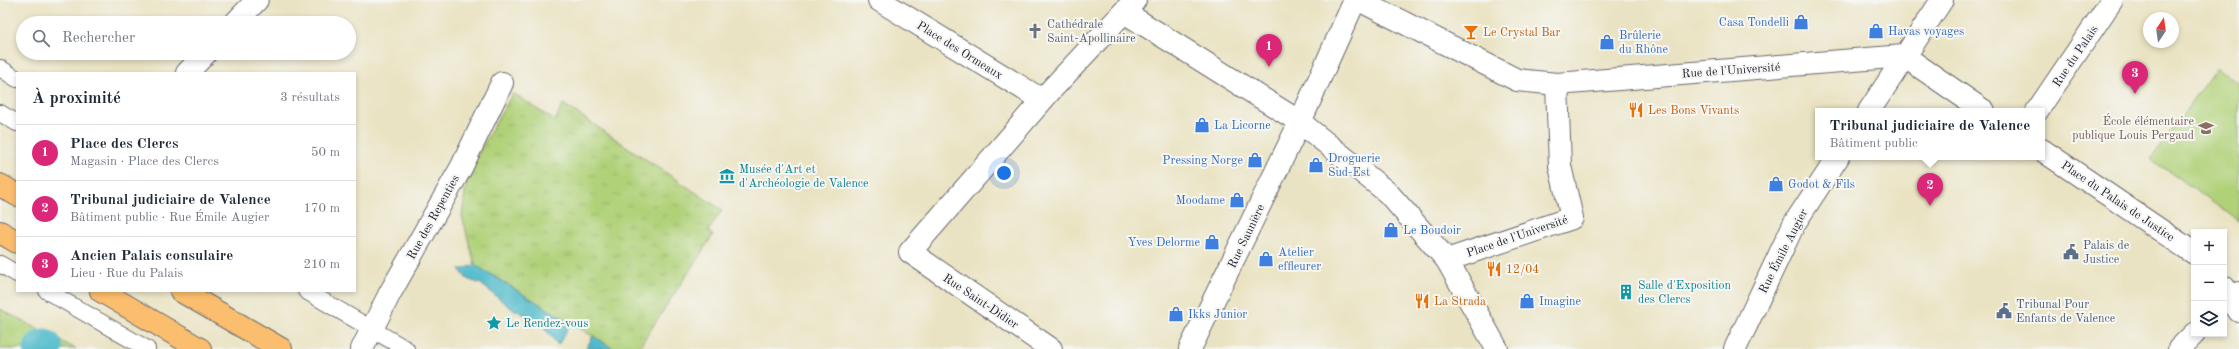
<!DOCTYPE html>
<html lang="fr">
<head>
<meta charset="utf-8">
<style>
  body { margin:0; font-family:"Old Standard TT",serif; background:#f2f2f3; color:#1f2937 }
  .controls { position:absolute; right:12px; bottom:12px; display:grid; overflow:hidden; border-radius:0px; box-shadow:0 2px 6px #0003 }
  .controls button { width:36px; height:36px; display:grid; place-items:center; padding:0; border:0; border-bottom:1px solid #e0e1e3; background:#fff; color:#1f2937; font:20px sans-serif }
  .compass { position:absolute; left:2143px; top:12px; width:36px; height:36px; border-radius:50%; background:#fff; box-shadow:0 2px 6px #0003; rotate:13deg }
  .you { position:absolute; left:1004px; top:173px; width:14px; height:14px; margin:-10px; border:3px solid #fff; border-radius:50%; background:#1a73e8; box-shadow:0 0 0 6px #1a73e833 }
  .badge { display:grid; place-items:center; width:26px; height:26px; border-radius:50%; background:#db2777; color:#fff; font-size:13px; font-weight:700 }
  .pin { position:absolute; translate:-50% -33px; filter:drop-shadow(0 1px 2px #0008) }
  .pin::after { content:''; position:absolute; top:21px; width:14px; height:12px; background:inherit; clip-path:polygon(0 0,100% 0,50% 100%) }
  .popup { position:absolute; left:1815px; top:108px; width:230px; height:52px; box-sizing:border-box; display:grid; place-content:center; border-radius:0px; background:#fff; filter:drop-shadow(0 1px 3px #0005); font-size:13px; white-space:nowrap; color:#747a83 }
  .popup b { font-size:15px; color:#1f2937 }
  .popup::after { content:''; position:absolute; left:50%; top:100%; margin-left:-8px; border:8px solid transparent; border-top-color:#fff }
  .list { margin:0; padding:0; list-style:none }
  h2 { display:flex; justify-content:space-between; align-items:center; height:52px; margin:0; padding:0 16px; font-size:17px }
  h2 small { font-size:13px; font-weight:400; color:#747a83 }
  .list li { display:grid; grid-template-columns:26px 1fr auto; gap:12px; align-items:center; box-sizing:border-box; height:56px; padding:0 16px; border-top:1px solid #e0e1e3 }
  .list b { display:block; font-size:15px; white-space:nowrap }
  .list p { margin:0; font-size:13px; white-space:nowrap; color:#747a83 }
  .list em { font-size:13px; font-style:normal; color:#747a83 }
  .icon { flex:none; width:22px; height:22px; fill:none; stroke:currentColor; stroke-width:2; stroke-linecap:round; stroke-linejoin:round }
  .map { position:relative; flex:none; width:2239px; height:349px; overflow:hidden }
  .search { position:absolute; background:#fff; box-shadow:0 2px 6px #0003; left:16px; top:16px; width:340px; height:44px; display:flex; align-items:center; gap:10px; box-sizing:border-box; padding:0 14px; border-radius:22px; color:#747a83; font-size:15px }
  .panel { position:absolute; background:#fff; box-shadow:0 2px 6px #0003; left:16px; top:72px; width:340px; height:220px; border-radius:0px }
  .map>svg:first-child { display:block }
  .grass { fill:url(#grass-tufts); stroke:#697a5a }
  .green { fill:#b0d178; stroke:#697a5a }
  .water { fill:#4ebaca; stroke:#386e82 }
  .lines { fill:none; stroke-linecap:round; stroke-linejoin:round }
  .canal { stroke:#4ebaca; stroke-width:37 }
  .service-casing { stroke:#68666b; stroke-width:18 }
  .pedestrian-casing { stroke:#68666b; stroke-width:24 }
  .minor-casing { stroke:#68666b; stroke-width:24 }
  .primary-casing { stroke:#68666b; stroke-width:24 }
  .service { stroke:#fff; stroke-width:16 }
  .pedestrian { stroke:#fff; stroke-width:22 }
  .minor { stroke:#fff; stroke-width:22 }
  .primary { stroke:#fbbe6e; stroke-width:22 }
  .labels { text-anchor:middle; stroke-width:4; stroke-linejoin:round; paint-order:stroke }
  .shop-label { font-size:12px; fill:#366cbe; stroke:#f6f6f2; text-anchor:start }
  .worship-label { font-size:12px; fill:#5b616d; stroke:#f6f6f2; text-anchor:start }
  .food-label { font-size:12px; fill:#c56008; stroke:#f6f6f2; text-anchor:start }
  .street-label { font-size:12px; fill:#22223b; stroke:#f6f6f2 }
  .education-label { font-size:12px; fill:#785e54; stroke:#f6f6f2; text-anchor:end }
  .culture-label { font-size:12px; fill:#0d838f; stroke:#f6f6f2; text-anchor:start }
  .service-label { font-size:12px; fill:#4e5e75; stroke:#f6f6f2; text-anchor:start }
</style>
</head>
<body>
<div class="map">
<svg width="2239" height="349" viewBox="0 0 2239 349">
  <defs>
    <pattern id="grass-tufts" width="24" height="20" patternUnits="userSpaceOnUse"><rect width="24" height="20" fill="#b0d178"/><path d="M3 7l-1-3M5 7V3M7 7l1-3M15 17l-1-3M17 17v-4M19 17l1-3" fill="none" stroke="#97b369"/></pattern>
  </defs>
  <rect width="100%" height="100%" fill="#f6f6f2"/>
  <filter id="ink" filterUnits="userSpaceOnUse"><feTurbulence type="fractalNoise" baseFrequency=".025" numOctaves="2"/><feDisplacementMap in="SourceGraphic" scale="8" xChannelSelector="R" yChannelSelector="G"/><feConvolveMatrix kernelMatrix="1 2 1 2 8 2 1 2 1" color-interpolation-filters="sRGB"/></filter>
  <filter id="wash" filterUnits="userSpaceOnUse"><feTurbulence type="fractalNoise" baseFrequency=".012" numOctaves="4" result="noise"/><feDisplacementMap in="SourceGraphic" scale="16" xChannelSelector="R" yChannelSelector="G"/><feGaussianBlur stdDeviation="0.9" result="paint"/><feColorMatrix in="noise" values="0 0 0 0 0 0 0 0 0 0 0 0 0 0 0 0 0 1.4 0 .05"/><feComposite in="paint" operator="in"/></filter>
  <g filter="url(#wash)">
    <rect width="100%" height="100%" fill="#eae3c3"/>
    <path class="grass" d="M513,93l42,28 8,-17 159,106 -14,21 5,4 -75,114h-24l-139,-84 -13,-49 6,-45z"/>
    <g class="green">
      <path d="M2216,68l23,16v137l-88,-62z"/>
      <path d="M0,309l76,40h-76z"/>
    </g>
    <g class="water">
      <path d="M475,265l96,58 -13,22 -15,-19 -9,-7 -23,-11 -30,-24 -14,-5 -7,-9z"/>
      <path d="M593,336l21,13h-28z"/>
    </g>
    <g class="lines">
      <path class="canal" d="M42,349l2,-2"/>
    </g>
  </g>
  <g filter="url(#ink)">
    <g class="lines">
      <defs>
        <g id="service">
          <path d="M0,68l17,11"/>
          <path d="M0,113l17,10"/>
          <path d="M0,264l17,10"/>
          <path d="M47,291l100,58"/>
          <path d="M306,291l100,58"/>
        </g>
        <g id="pedestrian">
          <path d="M879,0l163,100"/>
          <path d="M1359,0l158,80 40,4 347,-28 80,55"/>
          <path d="M1124,12l176,110 88,71 59,67 50,89"/>
          <path d="M1869,111l73,-111"/>
          <path d="M2037,111l75,-111"/>
          <path d="M1447,260l125,-42 -12,-52 -3,-82"/>
          <path d="M2239,293l-9,3 9,15"/>
          <path d="M362,349l28,-56 71,-125 41,-85"/>
          <path d="M1051,349l-141,-97 141,-162 84,-90"/>
          <path d="M1190,349l110,-227 55,-122"/>
          <path d="M1735,349l59,-125 44,-67"/>
        </g>
        <g id="minor">
          <path d="M235,23l22,-23"/>
          <path d="M187,73l19,-20"/>
          <path d="M2042,150l152,103"/>
          <path d="M2224,287l6,9 -6,7"/>
          <path d="M2179,349l15,-15"/>
        </g>
        <g id="primary">
          <path d="M0,185l17,10"/>
          <path d="M0,232l17,10"/>
          <path d="M101,291l99,58"/>
          <path d="M181,291l100,58"/>
        </g>
      </defs>
      <use href="#service" class="service-casing"/>
      <use href="#pedestrian" class="pedestrian-casing"/>
      <use href="#minor" class="minor-casing"/>
      <use href="#primary" class="primary-casing"/>
      <use href="#service" class="service"/>
      <use href="#pedestrian" class="pedestrian"/>
      <use href="#minor" class="minor"/>
      <use href="#primary" class="primary"/>
    </g>
  </g>
  <defs>
    <symbol id="shop-bare" viewBox="-9 -9 18 18"><path d="M-5-2.5h2.3a2.7 3.5 0 0 1 5.4 0H5L5.5 6h-11ZM-1.5-2.5h3a1.5 2.3 0 0 0-3 0Z" fill="#3f7fe0" stroke="#f6f6f2" stroke-width="2.5" paint-order="stroke"/></symbol>
    <symbol id="church-bare" viewBox="-9 -9 18 18"><path d="M-1.2-6h2.4v3.5h3.3v2.4h-3.3V6h-2.4V-.1h-3.3v-2.4h3.3Z" fill="#6b7280" stroke="#f6f6f2" stroke-width="2.5" paint-order="stroke"/></symbol>
    <symbol id="bar-bare" viewBox="-9 -9 18 18"><path d="M-6-5H6L.8 .8V4.5H3.5V6h-7V4.5H-.8V.8Z" fill="#e8710a" stroke="#f6f6f2" stroke-width="2.5" paint-order="stroke"/></symbol>
    <symbol id="restaurant-bare" viewBox="-9 -9 18 18"><path d="M-5-6h1v4h1v-4h1v4h1v-4h1v5L-1.5 .5V6h-2V.5L-5-1ZM5-6V6H3V1.5H1.5Q1.5-4 5-6Z" fill="#e8710a" stroke="#f6f6f2" stroke-width="2.5" paint-order="stroke"/></symbol>
    <symbol id="school-bare" viewBox="-9 -9 18 18"><path d="M0-5L7-2L0 1L-7-2ZM-4 1L0 2.5L4 1V4Q0 6-4 4Z" fill="#8d6e63" stroke="#f6f6f2" stroke-width="2.5" paint-order="stroke"/></symbol>
    <symbol id="museum-bare" viewBox="-9 -9 18 18"><path d="M0-6L6-3V-2H-6V-3ZM-5-1h2V3h-2ZM-1-1h2V3h-2ZM3-1h2V3H3ZM-6 4H6V6H-6Z" fill="#0f9aa8" stroke="#f6f6f2" stroke-width="2.5" paint-order="stroke"/></symbol>
    <symbol id="civic-bare" viewBox="-9 -9 18 18"><path d="M-.6-6.5H3V-4.5H.6V-3L4-1V1h2V6H-6V1h2V-1L-.6-3ZM-1.2 2.5V6h2.4V2.5Z" fill="#5c6f8a" stroke="#f6f6f2" stroke-width="2.5" paint-order="stroke"/></symbol>
    <symbol id="building-bare" viewBox="-9 -9 18 18"><path d="M-4-6H4V6H1V3H-1V6H-4ZM-2.5-4.3h1.7v1.8h-1.7ZM.8-4.3h1.7v1.8H.8ZM-2.5-1h1.7V.8h-1.7ZM.8-1h1.7V.8H.8Z" fill="#0f9aa8" stroke="#f6f6f2" stroke-width="2.5" paint-order="stroke"/></symbol>
    <symbol id="sight-bare" viewBox="-9 -9 18 18"><path d="M0-6L1.8-2.2L6-1.7L2.9 1.2L3.7 5.4L0 3.3L-3.7 5.4L-2.9 1.2L-6-1.7L-1.8-2.2Z" fill="#0f9aa8" stroke="#f6f6f2" stroke-width="2.5" paint-order="stroke"/></symbol>
  </defs>
  <g fill-rule="evenodd">
    <use href="#shop-bare" x="1790" y="11" width="22" height="22"/>
    <use href="#church-bare" x="1024" y="20" width="22" height="22"/>
    <use href="#shop-bare" x="1865" y="20" width="22" height="22"/>
    <use href="#bar-bare" x="1460" y="21" width="22" height="22"/>
    <use href="#shop-bare" x="1596" y="31" width="22" height="22"/>
    <use href="#restaurant-bare" x="1625" y="99" width="22" height="22"/>
    <use href="#shop-bare" x="1191" y="114" width="22" height="22"/>
    <use href="#school-bare" x="2195" y="117" width="22" height="22"/>
    <use href="#shop-bare" x="1244" y="149" width="22" height="22"/>
    <use href="#shop-bare" x="1305" y="154" width="22" height="22"/>
    <use href="#museum-bare" x="716" y="165" width="22" height="22"/>
    <use href="#shop-bare" x="1765" y="173" width="22" height="22"/>
    <use href="#shop-bare" x="1226" y="189" width="22" height="22"/>
    <use href="#shop-bare" x="1380" y="219" width="22" height="22"/>
    <use href="#shop-bare" x="1201" y="231" width="22" height="22"/>
    <use href="#civic-bare" x="2060" y="241" width="22" height="22"/>
    <use href="#shop-bare" x="1255" y="248" width="22" height="22"/>
    <use href="#restaurant-bare" x="1483" y="258" width="22" height="22"/>
    <use href="#building-bare" x="1615" y="281" width="22" height="22"/>
    <use href="#restaurant-bare" x="1411" y="290" width="22" height="22"/>
    <use href="#shop-bare" x="1516" y="290" width="22" height="22"/>
    <use href="#civic-bare" x="1993" y="300" width="22" height="22"/>
    <use href="#shop-bare" x="1165" y="303" width="22" height="22"/>
    <use href="#sight-bare" x="483" y="312" width="22" height="22"/>
  </g>
  <g class="labels">
    <g class="shop-label">
      <text x="1789" y="26" text-anchor="end">Casa Tondelli</text>
      <text x="1888" y="35">Havas voyages</text>
      <text x="1619" y="39">Brûlerie<tspan x="1619" dy="14">du Rhône</tspan></text>
      <text x="1214" y="129">La Licorne</text>
      <text x="1328" y="162">Droguerie<tspan x="1328" dy="14">Sud-Est</tspan></text>
      <text x="1243" y="164" text-anchor="end">Pressing Norge</text>
      <text x="1788" y="188">Godot &amp; Fils</text>
      <text x="1225" y="204" text-anchor="end">Moodame</text>
      <text x="1403" y="234">Le Boudoir</text>
      <text x="1200" y="246" text-anchor="end">Yves Delorme</text>
      <text x="1278" y="256">Atelier<tspan x="1278" dy="14">effleurer</tspan></text>
      <text x="1539" y="305">Imagine</text>
      <text x="1188" y="318">Ikks Junior</text>
    </g>
    <g class="worship-label">
      <text x="1047" y="28">Cathédrale<tspan x="1047" dy="14">Saint-Apollinaire</tspan></text>
    </g>
    <g class="food-label">
      <text x="1483" y="36">Le Crystal Bar</text>
      <text x="1648" y="114">Les Bons Vivants</text>
      <text x="1506" y="273">12/04</text>
      <text x="1434" y="305">La Strada</text>
    </g>
    <g class="street-label">
      <text transform="translate(960 50) rotate(32)" y="4">Place des Ormeaux</text>
      <text transform="translate(2075 56) rotate(-56)" y="4">Rue du Palais</text>
      <text transform="translate(1731 70) rotate(-4)" y="4">Rue de l'Université</text>
      <text transform="translate(2118 201) rotate(34)" y="4">Place du Palais de Justice</text>
      <text transform="translate(433 217) rotate(-61)" y="4">Rue des Repenties</text>
      <text transform="translate(1246 236) rotate(-64)" y="4">Rue Saunière</text>
      <text transform="translate(1517 236) rotate(-19)" y="4">Place de l'Université</text>
      <text transform="translate(1783 251) rotate(-63)" y="4">Rue Émile Augier</text>
      <text transform="translate(981 301) rotate(34)" y="4">Rue Saint-Didier</text>
    </g>
    <g class="education-label">
      <text x="2194" y="125">École élémentaire<tspan x="2194" dy="14">publique Louis Pergaud</tspan></text>
    </g>
    <g class="culture-label">
      <text x="739" y="173">Musée d'Art et<tspan x="739" dy="14">d'Archéologie de Valence</tspan></text>
      <text x="1638" y="289">Salle d'Exposition<tspan x="1638" dy="14">des Clercs</tspan></text>
      <text x="506" y="327">Le Rendez-vous</text>
    </g>
    <g class="service-label">
      <text x="2083" y="249">Palais de<tspan x="2083" dy="14">Justice</tspan></text>
      <text x="2016" y="308">Tribunal Pour<tspan x="2016" dy="14">Enfants de Valence</tspan></text>
    </g>
  </g>
</svg>
<div class="controls">
<button>+</button>
<button>−</button>
<button><svg class="icon" aria-label="layers" viewBox="0 0 24 24"><path d="M12 4l9 5-9 5-9-5zM3 14l9 5 9-5"/></svg></button>
</div>
<svg class="compass" viewBox="-18 -18 36 36"><path d="M0-13l5 13h-10z" fill="#e53935"/><path d="M0 13l5-13h-10z" fill="#747a83"/></svg>
<div class="you"></div>
<div class="pin badge" style="left:1269px;top:67px">1</div>
<div class="pin badge" style="left:1930px;top:206px">2</div>
<div class="popup"><b>Tribunal judiciaire de Valence</b>Bâtiment public</div>
<div class="pin badge" style="left:2135px;top:94px">3</div>
<div class="search"><svg class="icon" aria-label="search" viewBox="0 0 24 24"><circle cx="10" cy="10" r="6"/><path d="M15 15l6 6"/></svg>Rechercher</div>
<section class="panel">
<h2>À proximité<small>3 résultats</small></h2>
<ul class="list">
<li><span class="badge">1</span><div><b>Place des Clercs</b><p>Magasin · Place des Clercs</p></div><em>50 m</em></li>
<li><span class="badge">2</span><div><b>Tribunal judiciaire de Valence</b><p>Bâtiment public · Rue Émile Augier</p></div><em>170 m</em></li>
<li><span class="badge">3</span><div><b>Ancien Palais consulaire</b><p>Lieu · Rue du Palais</p></div><em>210 m</em></li>
</ul>
</section>
</div>
</body>
</html>
